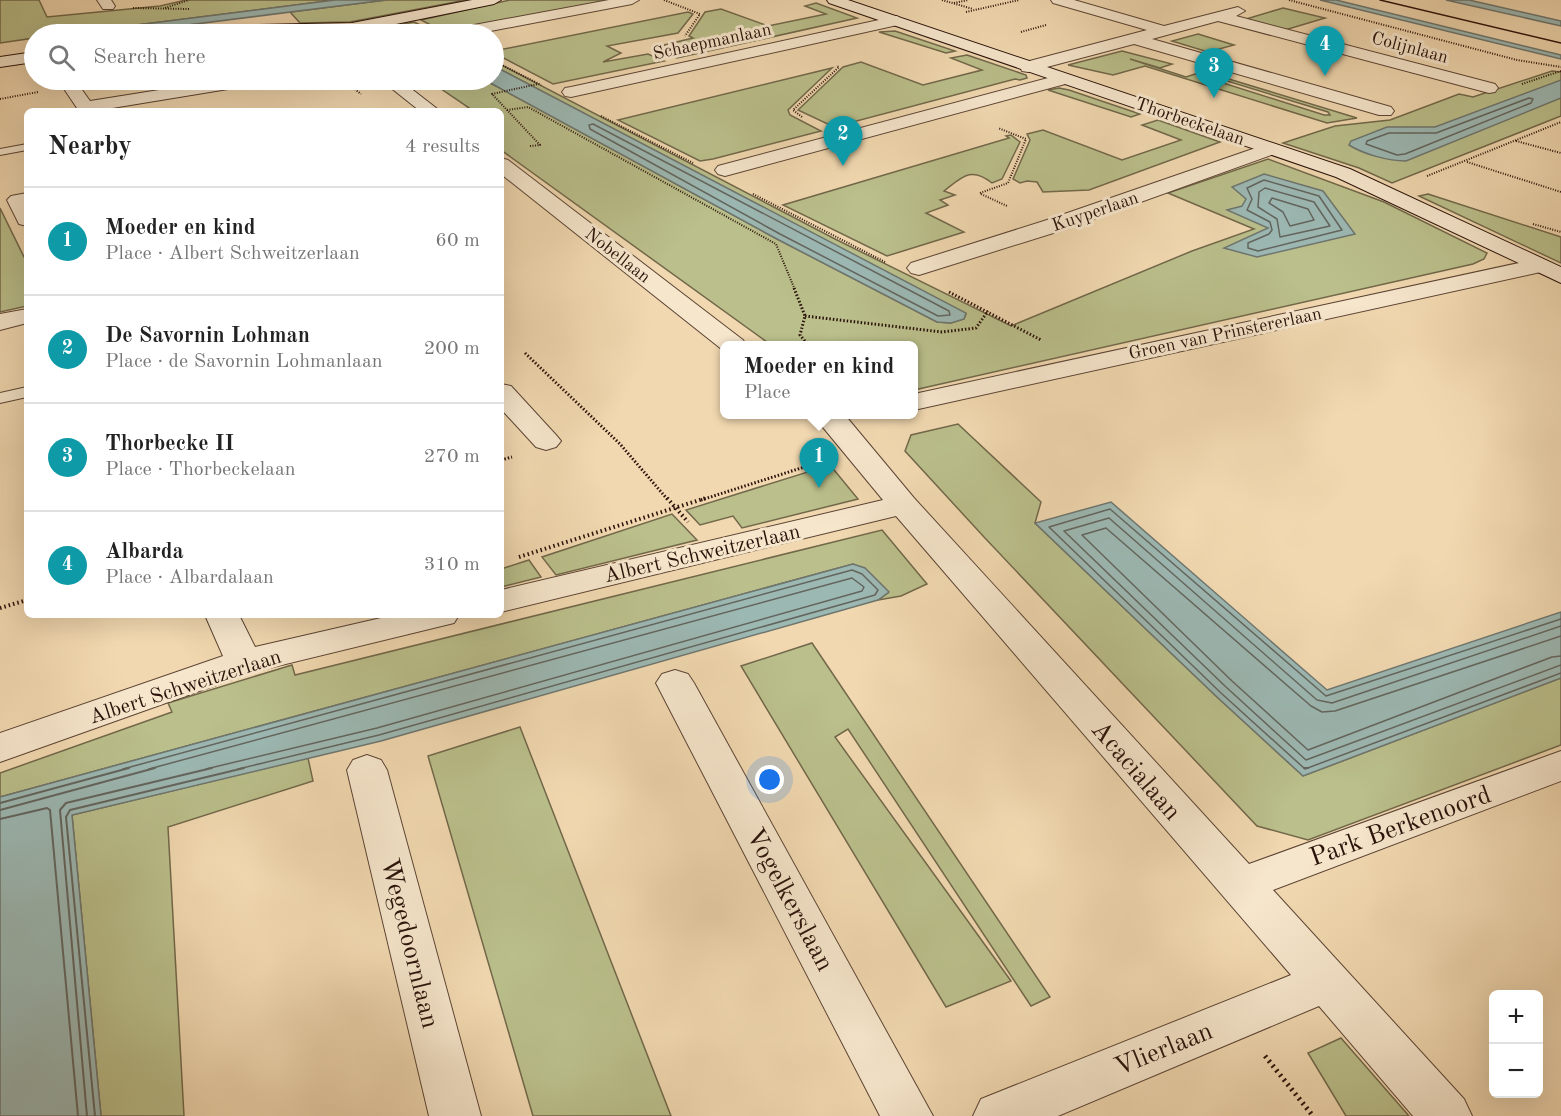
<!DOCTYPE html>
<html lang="en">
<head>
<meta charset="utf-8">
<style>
  body { margin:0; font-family:"Old Standard TT",serif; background:#f6f6f6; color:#222 }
  .controls { position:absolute; right:18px; bottom:18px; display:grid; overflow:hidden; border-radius:9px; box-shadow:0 6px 24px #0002 }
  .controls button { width:54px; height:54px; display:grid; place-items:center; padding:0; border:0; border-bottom:2px solid #e0e0e0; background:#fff; color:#222; font:30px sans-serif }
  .you { position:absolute; left:770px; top:780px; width:21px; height:21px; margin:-15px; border:4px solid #fff; border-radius:50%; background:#1a73e8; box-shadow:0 0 0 9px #1a73e833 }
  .badge { display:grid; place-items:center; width:39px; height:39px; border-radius:50%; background:#8f2418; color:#fff; font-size:20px; font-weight:700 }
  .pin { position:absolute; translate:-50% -50px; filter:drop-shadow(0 2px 3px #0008) }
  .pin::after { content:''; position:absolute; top:32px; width:21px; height:18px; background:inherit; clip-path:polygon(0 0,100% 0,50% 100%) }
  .popup { position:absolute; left:720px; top:341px; width:198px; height:78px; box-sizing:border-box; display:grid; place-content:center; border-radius:9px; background:#fff; filter:drop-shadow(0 2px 4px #0005); font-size:20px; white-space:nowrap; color:#767676 }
  .popup b { font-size:22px; color:#222 }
  .popup::after { content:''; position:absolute; left:50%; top:100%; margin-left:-12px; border:12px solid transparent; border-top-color:#fff }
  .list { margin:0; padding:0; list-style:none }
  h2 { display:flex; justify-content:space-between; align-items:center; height:78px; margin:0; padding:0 24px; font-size:26px }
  h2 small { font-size:20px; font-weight:400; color:#767676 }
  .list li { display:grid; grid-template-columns:39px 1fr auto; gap:18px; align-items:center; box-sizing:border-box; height:108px; padding:0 24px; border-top:2px solid #e0e0e0 }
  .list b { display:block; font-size:22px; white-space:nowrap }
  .list p { margin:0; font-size:20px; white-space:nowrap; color:#767676 }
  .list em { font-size:20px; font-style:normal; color:#767676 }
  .icon { flex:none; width:33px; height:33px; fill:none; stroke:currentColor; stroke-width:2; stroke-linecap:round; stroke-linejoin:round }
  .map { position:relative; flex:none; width:1561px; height:1116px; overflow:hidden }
  .search { position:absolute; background:#fff; box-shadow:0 6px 24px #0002; left:24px; top:24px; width:480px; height:66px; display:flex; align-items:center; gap:15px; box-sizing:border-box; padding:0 21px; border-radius:33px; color:#767676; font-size:22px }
  .panel { position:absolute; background:#fff; box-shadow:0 6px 24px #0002; left:24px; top:108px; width:480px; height:510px; border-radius:9px }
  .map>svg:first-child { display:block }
  .green { fill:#babf8b; stroke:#72684a; stroke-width:1.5 }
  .water { fill:#9cb8b3; stroke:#6e766f; stroke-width:1.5 }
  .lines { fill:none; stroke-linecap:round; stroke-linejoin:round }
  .shore-far1 { stroke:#63655e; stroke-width:1.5 }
  .shore { stroke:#63655e; stroke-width:2 }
  .lane-casing { stroke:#5c4434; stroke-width:2 }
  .street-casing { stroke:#5c4434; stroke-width:2 }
  .secondary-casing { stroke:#2a120a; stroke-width:2 }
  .path-far3 { stroke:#2a120a; stroke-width:2; stroke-dasharray:1 1.5; stroke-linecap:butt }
  .path-far2 { stroke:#2a120a; stroke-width:3; stroke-dasharray:1.5 2; stroke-linecap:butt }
  .path-far1 { stroke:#2a120a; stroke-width:4; stroke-dasharray:1.5 3; stroke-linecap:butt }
  .path { stroke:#2a120a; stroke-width:5; stroke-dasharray:2 4; stroke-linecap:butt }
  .lane { fill:#f6e6cc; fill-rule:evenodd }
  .street { fill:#f6e6cc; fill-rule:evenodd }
  .secondary { fill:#f6e6cc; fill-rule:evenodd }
  .tram { stroke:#2a120a; stroke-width:1.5 }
  .labels { text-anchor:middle; stroke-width:6; stroke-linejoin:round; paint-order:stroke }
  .far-street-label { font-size:18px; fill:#2a120a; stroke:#f6e6cc }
  .street-label { font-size:21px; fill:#2a120a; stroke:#f6e6cc }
  .near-street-label { font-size:26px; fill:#2a120a; stroke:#f6e6cc }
</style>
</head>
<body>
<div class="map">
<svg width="1561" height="1116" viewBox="0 0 1561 1116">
  <rect width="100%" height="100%" fill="#f1d8b0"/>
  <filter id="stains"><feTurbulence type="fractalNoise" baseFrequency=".00333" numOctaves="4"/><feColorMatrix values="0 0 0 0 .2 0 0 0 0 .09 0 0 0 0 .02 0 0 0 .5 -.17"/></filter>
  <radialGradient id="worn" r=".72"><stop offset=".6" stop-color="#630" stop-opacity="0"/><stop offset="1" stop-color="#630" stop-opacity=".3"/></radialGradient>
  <g class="green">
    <path d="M0,0h39l8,17 113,-11 26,-6h149l-270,34h-31v4l-34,5z"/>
    <path d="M386,0h80l-116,22 -50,1 -10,-11z"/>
    <path d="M510,0h114l-176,34 -27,-14z"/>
    <path d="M816,3l41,15 -180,40 -15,-6 16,-4 -14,-3 29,-7 -4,-2 16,-24 16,-3 47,17 58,-12 -21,-8z"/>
    <path d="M1283,8l42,10 -40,12 -42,-10z"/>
    <path d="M688,12l5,2 -15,19 -71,13 14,7 -18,9 45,-8 16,7 -111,23 -59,-31v-2z"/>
    <path d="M414,22l25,12h-74l-4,-2z"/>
    <path d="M895,31l60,20 -9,2 -67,-21z"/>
    <path d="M1198,34l36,11 -26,7 -36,-11z"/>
    <path d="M1122,51l50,13 -12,4 -30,-9 56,18 9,-3 129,41h6l-2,-3 -127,-39 5,-1 151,46 -30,5 -182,-57 -32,9 -45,-10z"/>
    <path d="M967,55l59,20 1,3 -7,2 -5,-1 -181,48 -36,-17 45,-43 18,-5 62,23 59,-15 -31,-12z"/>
    <path d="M494,61l341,178 176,87 181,-75 62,-22 -86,-36 100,-34 116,43 103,51 -3,6 -11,5 -559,126v-44l-143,-1 -270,-195v-39h-45l13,-3 -41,-28h57l292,159 160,83 14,1 13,-4 2,-5 -472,-248z"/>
    <path d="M832,68l-44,42 2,5 31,16 -108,28 -13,2 -82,-41z"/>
    <path d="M1552,71l9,1v44l-169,67 -33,-15 -76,-25 52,-17 55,-6 69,-26 14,3z"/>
    <path d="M1059,88l10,2 71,24 -9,3 -83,-27z"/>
    <path d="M1158,120l62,22 -131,48 -46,2 -6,-10 -10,-1 -7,2 -7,-4 17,-39 -3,-6 16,-4 79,30 59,-20 -39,-15z"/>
    <path d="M1011,135l9,7 -18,37 -10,4c-21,-17 -30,-6 -48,8l11,4 -15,5 8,5 -22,8 38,19 -77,24 -104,-51 226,-67 -3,-2z"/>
    <path d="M1428,194l133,43v26l-142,-67z"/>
    <path d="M0,208l27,55v43l-27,6z"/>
    <path d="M958,424l83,78 -6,21 182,174 86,79 258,-98v67l-253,95 -51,-14 -273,-289 -79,-86 6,-16z"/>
    <path d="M830,465l28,34 -116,29 -9,-12 -33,9 -14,-15z"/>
    <path d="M672,514l25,26 -141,35 -14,-18z"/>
    <path d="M882,530l45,54 -26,12 -23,4 10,-7 -35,-29 -853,233v-24l172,-61 -4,-9 124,-38 3,10z"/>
    <path d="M529,560l12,17 -40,10v-18z"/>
    <path d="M812,643l238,354 -19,9 -183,-277 -13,8 176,244 -65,26 -205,-341z"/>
    <path d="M520,727l151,389h-138l-105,-360z"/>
    <path d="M308,758l5,23 -145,46 16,289h-83l-29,-301z"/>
    <path d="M1341,1038l68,78h-63l-38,-63z"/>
  </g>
  <g class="water">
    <path d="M335,0h51l-270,34h-51z"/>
    <path d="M1320,0h16l225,55v4z"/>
    <path d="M1446,0h23l92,21v5z"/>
    <path d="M494,66l472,247 -2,6 -13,4 -14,-1 -160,-83 -292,-159h9z"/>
    <path d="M1561,80v18l-155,63c-18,0 -43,-7 -57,-16l2,-4 36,-14h48z"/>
    <path d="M1264,174l59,17 32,43 -98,23 -33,-9 44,-20 -41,-18 15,-4 4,-7 -14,-12z"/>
    <path d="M1111,502l216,188 234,-78v66l-258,98 -86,-79 -182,-174z"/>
    <path d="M853,564l12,4 24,24 -11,8 -497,141 -309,74 29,301h-101v-319z"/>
  </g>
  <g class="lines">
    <g class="shore-far1">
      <path d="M1529,98l4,1 -2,4 -126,51 -8,1 -31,-11 1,-3 22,-8h47z"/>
      <path d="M593,124l356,187 1,4 -12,1 -158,-82 -190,-105 -1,-4z"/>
      <path d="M1264,180l55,16 23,34 -84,21 -10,-3v-5l21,-9 3,-4 -2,-8 -23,-12 5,-11 -5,-11z"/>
      <path d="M1265,188l49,14 16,24 -50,11 -3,-18 -19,-12 1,-15z"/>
      <path d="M1272,198l36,11 6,11 -24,6 -7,-14 -14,-9z"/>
      <path d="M1561,619l-235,77 -216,-187 -61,18 172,166 84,76 256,-96"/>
      <path d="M1561,626l-229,77 -15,-3 -208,-182 -45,13 162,156 80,73 255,-95"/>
      <path d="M1561,636l-226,75 -13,1 -11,-6 -205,-178 -24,7 150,146 76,69 244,-93 9,-1"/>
      <path d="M123,769l729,-199 10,4 16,16 -3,5 -496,140 -141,34"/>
      <path d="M149,769l703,-191 12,9 -2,4 -485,137 -171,41"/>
    </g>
    <g class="shore">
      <path d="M1304,768h4"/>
      <path d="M0,803l129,-35"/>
      <path d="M0,810l155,-42"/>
      <path d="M0,819l47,-11 3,2 28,306"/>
      <path d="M87,1116l-27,-306 6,-7 146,-35"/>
      <path d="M95,1116l-29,-299 4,-7 174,-42"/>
    </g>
    <defs>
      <g id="lane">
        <path d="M27,144v6l-27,5v-6z"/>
        <path d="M27,387v10l-27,6v-10z"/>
      </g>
      <g id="street">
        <path d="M97,0h14l4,6 -2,3h-10z"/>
        <path d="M609,0h30l-7,4 -157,30 -25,-1 8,-5z"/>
        <path d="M1051,0h23l90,26 74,-19 7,4 -9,5 259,68 3,4 -3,4 -6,1 -271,-72 -66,18 239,68 3,4 -3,4h-12l-245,-71 -106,28 -6,-1 -2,-4 2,-4 125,-33 -94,-27z"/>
        <path d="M897,16l8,5 -3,3 -331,73 -6,-1 -3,-4 3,-4 6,-1z"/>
        <path d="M1063,74l6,1 3,4 -3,4 -344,93 -7,-2 -3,-4 3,-4z"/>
        <path d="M58,80h17l15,21 132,-21 6,1 3,4 -3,4 -6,1 -128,21h-15z"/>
        <path d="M381,80h19l40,31h-20z"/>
        <path d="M1270,143l7,2 3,4 -3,4 -214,77 -144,45 -8,-2 -4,-5 4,-5 136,-43z"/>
        <path d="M501,158l7,2 235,180 4,6h-23v5l-223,-177z"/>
        <path d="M27,193v33l-8,-2 -12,-24 4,-4z"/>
        <path d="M1537,259l8,2 4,5 -4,5 -631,139v-16z"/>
        <path d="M27,309v14l-27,7v-16z"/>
        <path d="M501,384l10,2 45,49 5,6 -5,6 -10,3 -10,-3 -35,-38z"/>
        <path d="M812,414h32l70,84 335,366 312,-113v30l-288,109 191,209 8,17h-59l-94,-110 -261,110h-85l8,-17 310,-124 -395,-459 -395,96v-22l382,-90z"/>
        <path d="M205,615h34l16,32 139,-32h65l-5,8 -201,49 -253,90v-29l223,-77z"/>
        <path d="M675,670l13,4 6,9 239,433h-53l-224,-433 6,-9z"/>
        <path d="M367,755l14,5 6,10 94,346h-52l-82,-346 6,-10z"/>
      </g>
      <g id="secondary">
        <path d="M472,0h29l-7,4 -142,29 -155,1 8,-5 53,-4 94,-2z"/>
        <path d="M827,0h21l502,169 211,98v16l-225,-106 -507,-174z"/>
        <path d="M34,52v10l-34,5v-10z"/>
      </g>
    </defs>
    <use href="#lane" class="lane-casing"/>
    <use href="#street" class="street-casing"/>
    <use href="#secondary" class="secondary-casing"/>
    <g class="path-far3">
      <path d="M664,0l36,14 -15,22"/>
      <path d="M942,0l31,9"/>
      <path d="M1289,0l228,60 44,7"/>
      <path d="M954,3l14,-3"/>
      <path d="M133,8l56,1"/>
      <path d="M165,8l24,-8"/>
      <path d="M966,12l53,-12"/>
      <path d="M1021,32l25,-7"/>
      <path d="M494,61l47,24"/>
      <path d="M343,80l18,14"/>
      <path d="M1522,84l39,-13"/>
      <path d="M0,99l38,-7"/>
      <path d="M507,110l21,-3 248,137 19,46"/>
      <path d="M601,116l92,47"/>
      <path d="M802,117l-9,-7 46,-43 -3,-1"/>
      <path d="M1516,141l45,12"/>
      <path d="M530,146l10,-1 -48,-51 46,-10"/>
      <path d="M1467,162l94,30"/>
      <path d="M1427,176l134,-54"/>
      <path d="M980,193l28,-10 18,-44 -28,-11"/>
      <path d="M753,194l132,68"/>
      <path d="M981,194l26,12"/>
      <path d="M1533,224l28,8"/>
    </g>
    <g class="path-far2">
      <path d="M794,288l11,28 -5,19 9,11"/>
      <path d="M949,292l92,48"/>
      <path d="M805,316l137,16 34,-4 12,-17"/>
      <path d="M525,353l95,91 48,56"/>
      <path d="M501,460l11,-3"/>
      <path d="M701,500l119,-38"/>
    </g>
    <g class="path-far1">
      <path d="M667,498l21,24"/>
      <path d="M519,557l187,-59"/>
      <path d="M0,608l27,-8"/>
    </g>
    <path class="path" d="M1265,1056l48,60"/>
    <use href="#lane" class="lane"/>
    <use href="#street" class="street"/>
    <use href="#secondary" class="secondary"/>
    <path class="tram" d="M1380,0l181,43"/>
  </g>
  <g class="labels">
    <g class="far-street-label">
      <text transform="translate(712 41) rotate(-12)" y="6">Schaepmanlaan</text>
      <text transform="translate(1410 47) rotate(15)" y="6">Colijnlaan</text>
      <text transform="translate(1190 121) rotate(19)" y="6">Thorbeckelaan</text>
      <text transform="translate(1095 211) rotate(-19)" y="6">Kuyperlaan</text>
      <text transform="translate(618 255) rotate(38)" y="6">Nobellaan</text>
      <text transform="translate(1225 333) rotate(-12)" y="6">Groen van Prinstererlaan</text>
    </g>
    <g class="street-label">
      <text transform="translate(702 553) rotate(-13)" y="7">Albert Schweitzerlaan</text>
      <text transform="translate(185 686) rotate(-18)" y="7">Albert Schweitzerlaan</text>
    </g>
    <g class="near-street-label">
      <text transform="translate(1137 770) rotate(49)" y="9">Acacialaan</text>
      <text transform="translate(1400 825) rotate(-20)" y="9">Park Berkenoord</text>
      <text transform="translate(791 899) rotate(62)" y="9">Vogelkerslaan</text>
      <text transform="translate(411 943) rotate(76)" y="9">Wegedoornlaan</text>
      <text transform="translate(1163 1048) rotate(-22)" y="9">Vlierlaan</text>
    </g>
  </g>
  <rect width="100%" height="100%" filter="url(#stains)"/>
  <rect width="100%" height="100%" fill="url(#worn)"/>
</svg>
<div class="controls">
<button>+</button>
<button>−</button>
</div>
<div class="you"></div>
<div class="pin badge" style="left:819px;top:488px;background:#0f9aa8">1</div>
<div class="popup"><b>Moeder en kind</b>Place</div>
<div class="pin badge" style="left:843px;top:166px;background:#0f9aa8">2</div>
<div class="pin badge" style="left:1214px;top:98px;background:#0f9aa8">3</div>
<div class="pin badge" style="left:1325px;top:76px;background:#0f9aa8">4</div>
<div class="search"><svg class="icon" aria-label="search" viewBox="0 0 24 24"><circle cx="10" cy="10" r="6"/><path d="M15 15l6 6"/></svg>Search here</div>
<section class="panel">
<h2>Nearby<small>4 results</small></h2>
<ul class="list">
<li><span class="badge" style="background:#0f9aa8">1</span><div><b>Moeder en kind</b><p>Place · Albert Schweitzerlaan</p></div><em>60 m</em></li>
<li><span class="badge" style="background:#0f9aa8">2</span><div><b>De Savornin Lohman</b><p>Place · de Savornin Lohmanlaan</p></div><em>200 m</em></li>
<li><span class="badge" style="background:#0f9aa8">3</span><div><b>Thorbecke II</b><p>Place · Thorbeckelaan</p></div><em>270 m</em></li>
<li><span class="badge" style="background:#0f9aa8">4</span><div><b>Albarda</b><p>Place · Albardalaan</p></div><em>310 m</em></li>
</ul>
</section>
</div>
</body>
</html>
